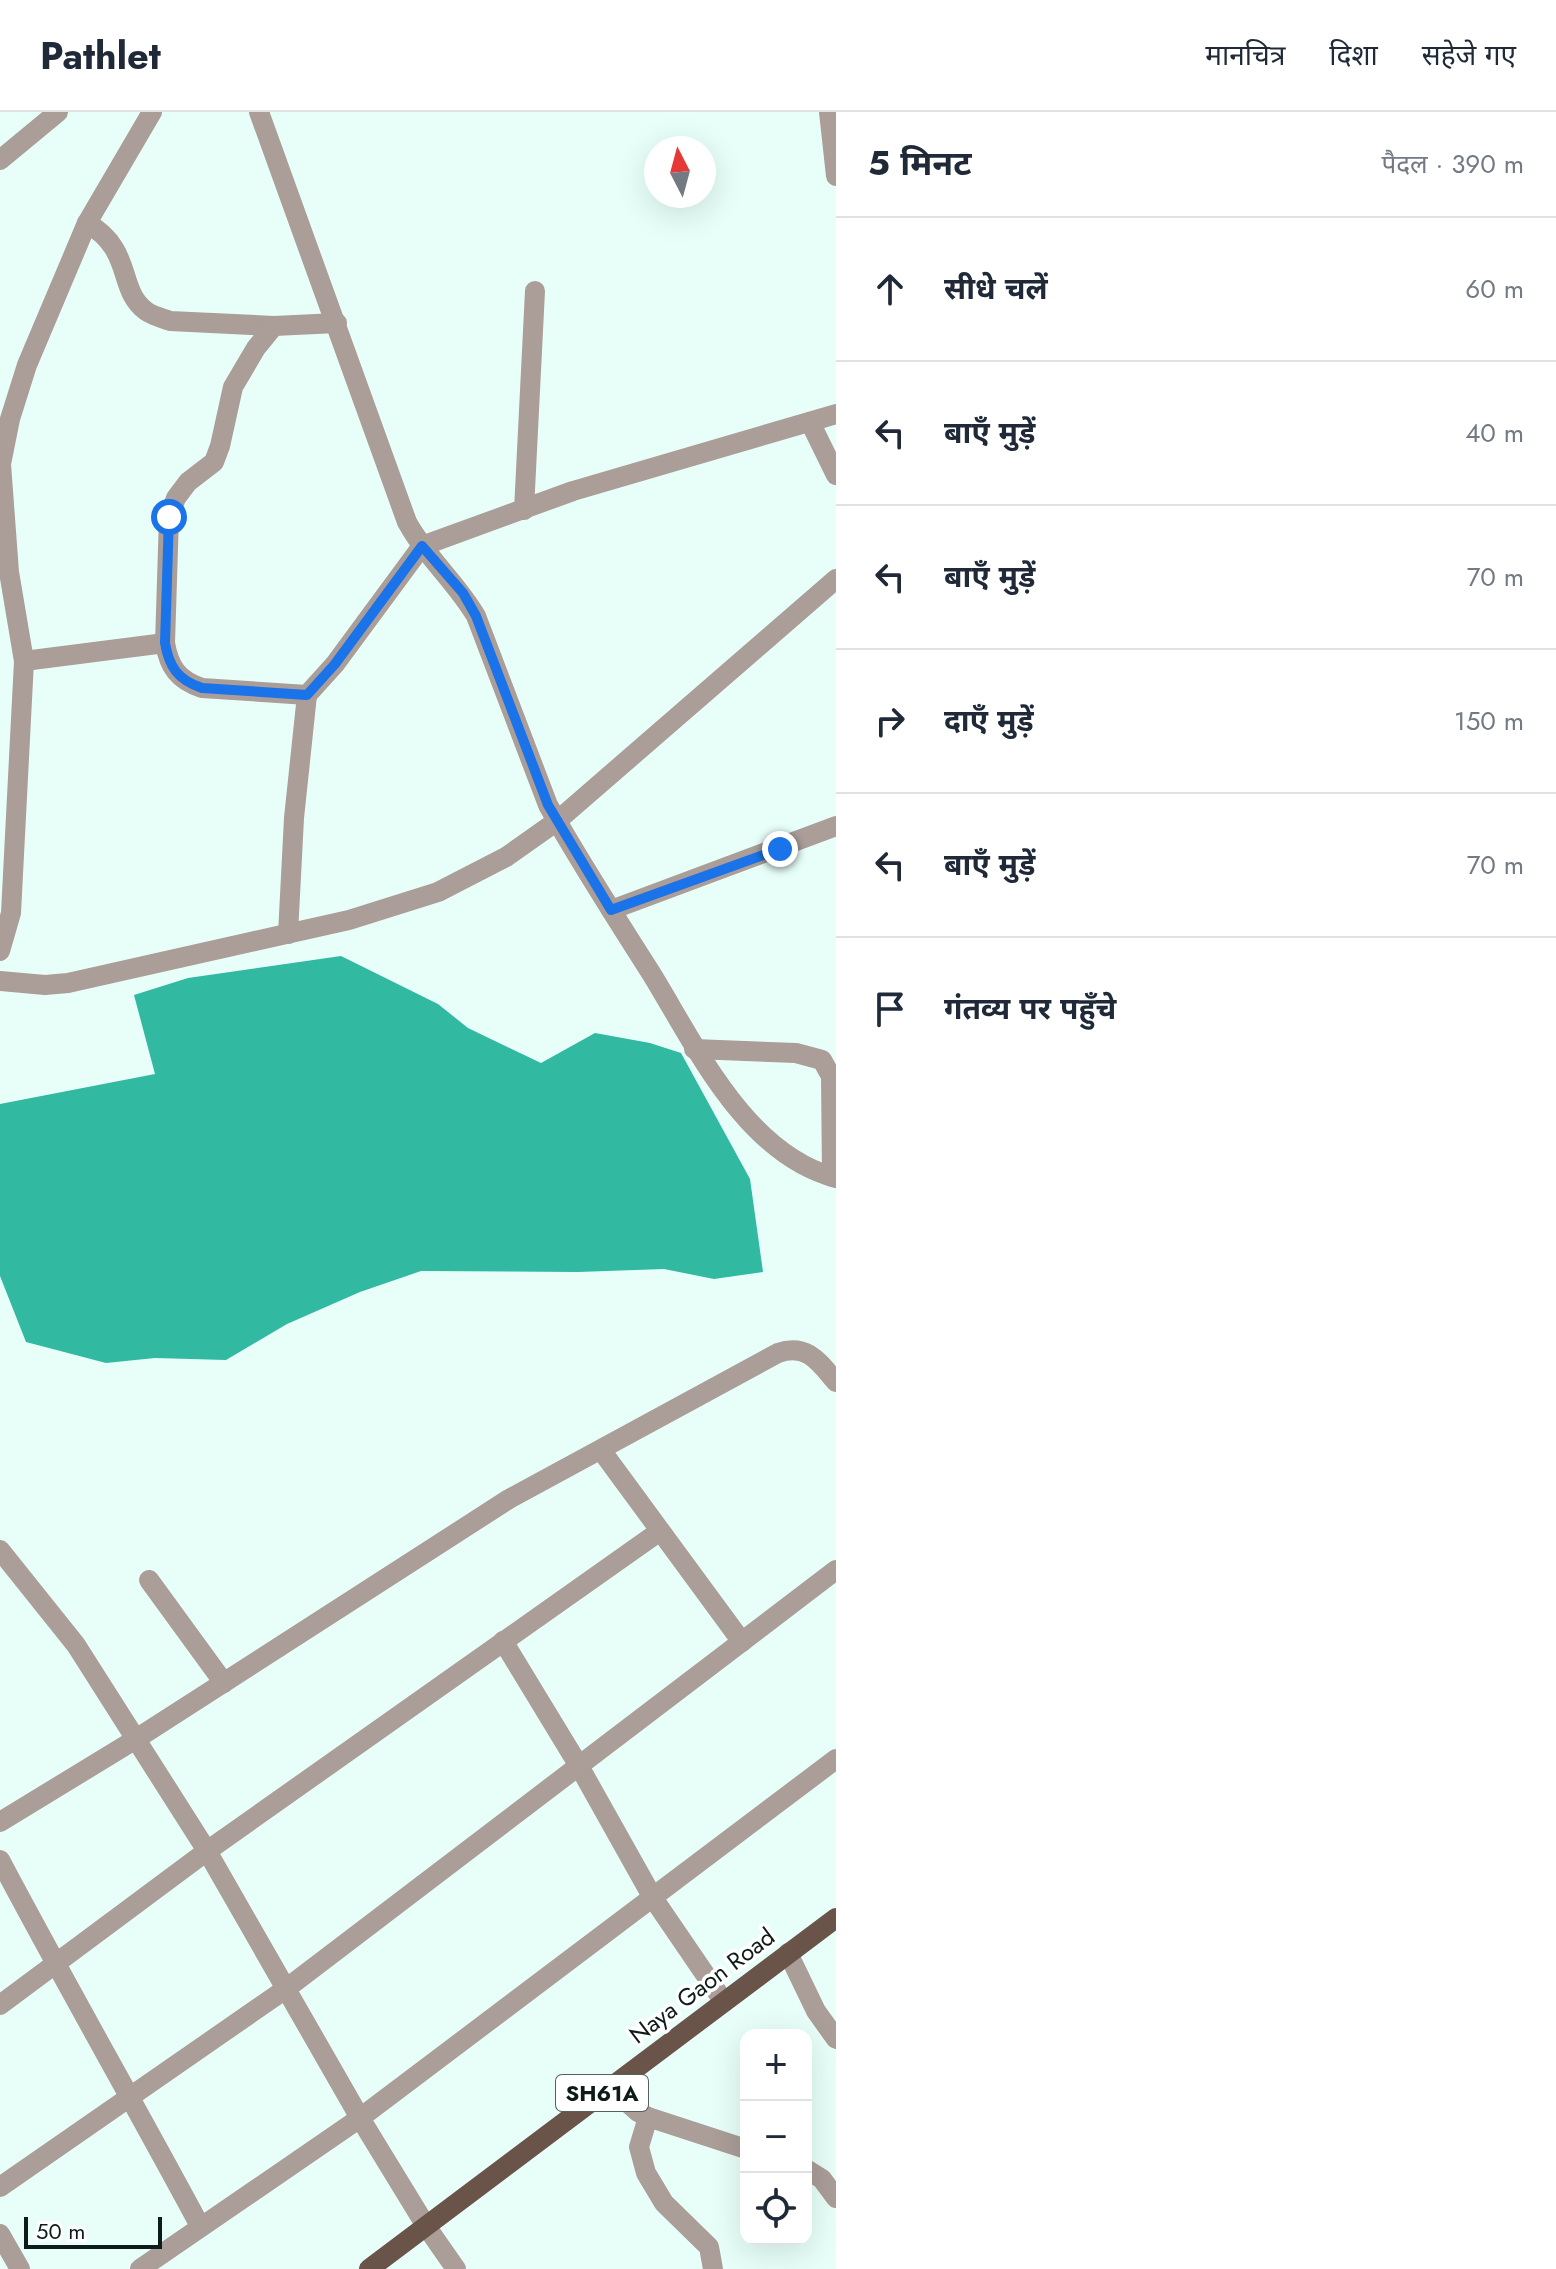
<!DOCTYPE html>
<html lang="hi">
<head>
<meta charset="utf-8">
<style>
  body { margin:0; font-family:Jost,"Noto Sans Devanagari",sans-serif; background:#f2f2f3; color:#1f2937 }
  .controls { position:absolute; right:24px; bottom:24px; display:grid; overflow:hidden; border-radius:16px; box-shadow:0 8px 32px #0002 }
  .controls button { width:72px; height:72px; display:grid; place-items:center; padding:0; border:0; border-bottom:2px solid #e0e1e3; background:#fff; color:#1f2937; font:40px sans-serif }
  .compass { position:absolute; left:644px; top:24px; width:72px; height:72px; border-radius:50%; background:#fff; box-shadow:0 8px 32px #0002; rotate:354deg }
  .scale { position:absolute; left:24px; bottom:20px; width:138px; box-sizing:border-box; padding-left:8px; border:4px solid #0e1c19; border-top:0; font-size:22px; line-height:28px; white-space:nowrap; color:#0e1c19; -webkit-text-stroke:6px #fff; paint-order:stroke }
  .stop { position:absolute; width:24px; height:24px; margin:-18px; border:6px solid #1a73e8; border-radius:50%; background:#fff }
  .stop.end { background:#1a73e8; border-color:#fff; box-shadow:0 2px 8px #0008 }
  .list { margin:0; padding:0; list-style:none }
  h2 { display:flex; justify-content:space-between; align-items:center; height:104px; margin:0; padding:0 32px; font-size:34px }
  h2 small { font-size:26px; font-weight:400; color:#747a83 }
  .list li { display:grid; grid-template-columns:52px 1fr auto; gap:24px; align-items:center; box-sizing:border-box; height:144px; padding:0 32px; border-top:2px solid #e0e1e3 }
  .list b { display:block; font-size:30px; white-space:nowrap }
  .list em { font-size:26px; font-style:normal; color:#747a83 }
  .icon { flex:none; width:44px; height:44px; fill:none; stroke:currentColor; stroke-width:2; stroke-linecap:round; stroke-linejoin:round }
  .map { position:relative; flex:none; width:836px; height:2157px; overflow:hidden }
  header { display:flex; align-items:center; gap:48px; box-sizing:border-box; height:112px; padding:0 40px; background:#fff; border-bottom:2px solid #e0e1e3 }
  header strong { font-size:38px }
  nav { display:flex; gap:44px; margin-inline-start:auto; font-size:28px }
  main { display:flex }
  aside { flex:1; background:#fff }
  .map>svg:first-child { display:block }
  .water { fill:#31b9a1 }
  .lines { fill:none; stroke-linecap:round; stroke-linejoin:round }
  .minor { stroke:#ab9d97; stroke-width:20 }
  .primary { stroke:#6a5349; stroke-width:20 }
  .route { stroke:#1a73e8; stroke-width:10 }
  .labels { text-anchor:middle; stroke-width:7; stroke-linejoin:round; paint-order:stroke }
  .shield { fill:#fff; stroke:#56605e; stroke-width:2 }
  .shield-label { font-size:22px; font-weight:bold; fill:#0e1c19 }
  .street-label { font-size:24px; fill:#0e1c19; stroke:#fff }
</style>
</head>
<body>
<header>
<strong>Pathlet</strong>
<nav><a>मानचित्र</a><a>दिशा</a><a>सहेजे गए</a></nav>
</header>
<main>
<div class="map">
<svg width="836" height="2157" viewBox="0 0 836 2157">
  <rect width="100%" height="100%" fill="#e8fff9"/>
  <path class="water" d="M341,844l97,48 30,24 73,35 54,-30 55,10 31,10 69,126 13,93 -49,7 -50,-10 -86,3 -157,-1 -61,21 -73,32 -61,36 -71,-2 -49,5 -80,-21 -26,-66v-172l155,-30 -21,-79 54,-17z"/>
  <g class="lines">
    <g class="minor">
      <path d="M259,0l148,410c19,35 49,60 69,94l72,189 9,16c30,52 62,102 94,152 45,73 94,181 185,205"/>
      <path d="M829,0l7,64"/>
      <path d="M0,48l58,-48"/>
      <path d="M87,111c47,27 30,67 59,88 7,5 16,7 24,10l104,5 63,-3"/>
      <path d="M274,214l-18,22 -23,39 -13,59 -6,16 -26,20 -12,16 -7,19 -4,126c4,24 13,37 37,45l105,7 28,-31 87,-118 151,-55 263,-77"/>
      <path d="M810,310l26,53"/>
      <path d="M524,398l11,-219"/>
      <path d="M24,549l141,-18"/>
      <path d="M611,798l225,-84"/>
      <path d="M288,822l6,-116 13,-123"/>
      <path d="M0,839l11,-38 13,-252 -15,-89 -8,-108 9,-45 17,-54 60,-142 65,-111"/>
      <path d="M0,869l45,4 23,-2 281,-63 89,-28 68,-35 51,-36 279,-242"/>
      <path d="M694,937l102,4 26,7 9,16 1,101"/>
      <path d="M601,1338l141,192"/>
      <path d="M0,1438l76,95 131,206 153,267 66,108 30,43"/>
      <path d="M149,1468l75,103"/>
      <path d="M503,1529l76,125 74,132 71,104"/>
      <path d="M0,1710l136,-83 373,-240 269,-146c29,-10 41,9 58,29"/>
      <path d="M0,1748c65,123 134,243 200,366"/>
      <path d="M788,1841l28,58 20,28"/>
      <path d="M0,1893l207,-154 453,-320"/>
      <path d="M610,1975l28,25 10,5 98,32"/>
      <path d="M648,2005l-9,30 7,26 18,30 45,44 4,22"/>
      <path d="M806,2057l16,10 14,19"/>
      <path d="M0,2075l287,-199 549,-418"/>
      <path d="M0,2122l20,35"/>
      <path d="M140,2157l220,-151 476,-359"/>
    </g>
    <path class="primary" d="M369,2157l467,-351"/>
  </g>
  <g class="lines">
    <path class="route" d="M169,405l-4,126c4,24 13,37 37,45l105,7 28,-31 87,-118 41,47 13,23 72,189 63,105 169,-61"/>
  </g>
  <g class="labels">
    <rect class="shield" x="556" y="1963" width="92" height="36" rx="6"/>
    <g class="shield-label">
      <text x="602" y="1989">SH61A</text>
    </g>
    <g class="street-label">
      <text transform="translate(702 1874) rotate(-37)" y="8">Naya Gaon Road</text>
    </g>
  </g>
</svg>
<div class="controls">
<button>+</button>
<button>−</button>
<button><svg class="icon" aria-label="locate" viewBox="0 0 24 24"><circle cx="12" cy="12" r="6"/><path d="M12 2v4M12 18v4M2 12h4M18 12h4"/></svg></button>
</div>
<svg class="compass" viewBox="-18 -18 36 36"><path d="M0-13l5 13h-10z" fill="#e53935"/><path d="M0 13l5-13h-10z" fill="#747a83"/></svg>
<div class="scale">50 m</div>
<div class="stop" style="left:169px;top:405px"></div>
<div class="stop end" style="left:780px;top:737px"></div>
</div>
<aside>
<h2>5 मिनट<small>पैदल · 390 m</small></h2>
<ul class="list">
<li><svg class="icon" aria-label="ahead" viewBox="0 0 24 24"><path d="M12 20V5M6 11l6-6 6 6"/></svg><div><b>सीधे चलें</b></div><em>60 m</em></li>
<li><svg class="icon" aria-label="left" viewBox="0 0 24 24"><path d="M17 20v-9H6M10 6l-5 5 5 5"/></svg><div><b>बाएँ मुड़ें</b></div><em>40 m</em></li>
<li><svg class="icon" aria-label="left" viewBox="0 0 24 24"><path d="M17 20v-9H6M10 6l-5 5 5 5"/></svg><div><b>बाएँ मुड़ें</b></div><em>70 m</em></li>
<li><svg class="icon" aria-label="right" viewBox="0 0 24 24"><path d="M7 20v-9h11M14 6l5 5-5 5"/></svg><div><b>दाएँ मुड़ें</b></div><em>150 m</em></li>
<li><svg class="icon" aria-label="left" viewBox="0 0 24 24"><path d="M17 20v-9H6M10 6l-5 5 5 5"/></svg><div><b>बाएँ मुड़ें</b></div><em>70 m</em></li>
<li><svg class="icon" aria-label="arrive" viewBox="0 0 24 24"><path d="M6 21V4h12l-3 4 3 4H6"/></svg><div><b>गंतव्य पर पहुँचे</b></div></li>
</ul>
</aside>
</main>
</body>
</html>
